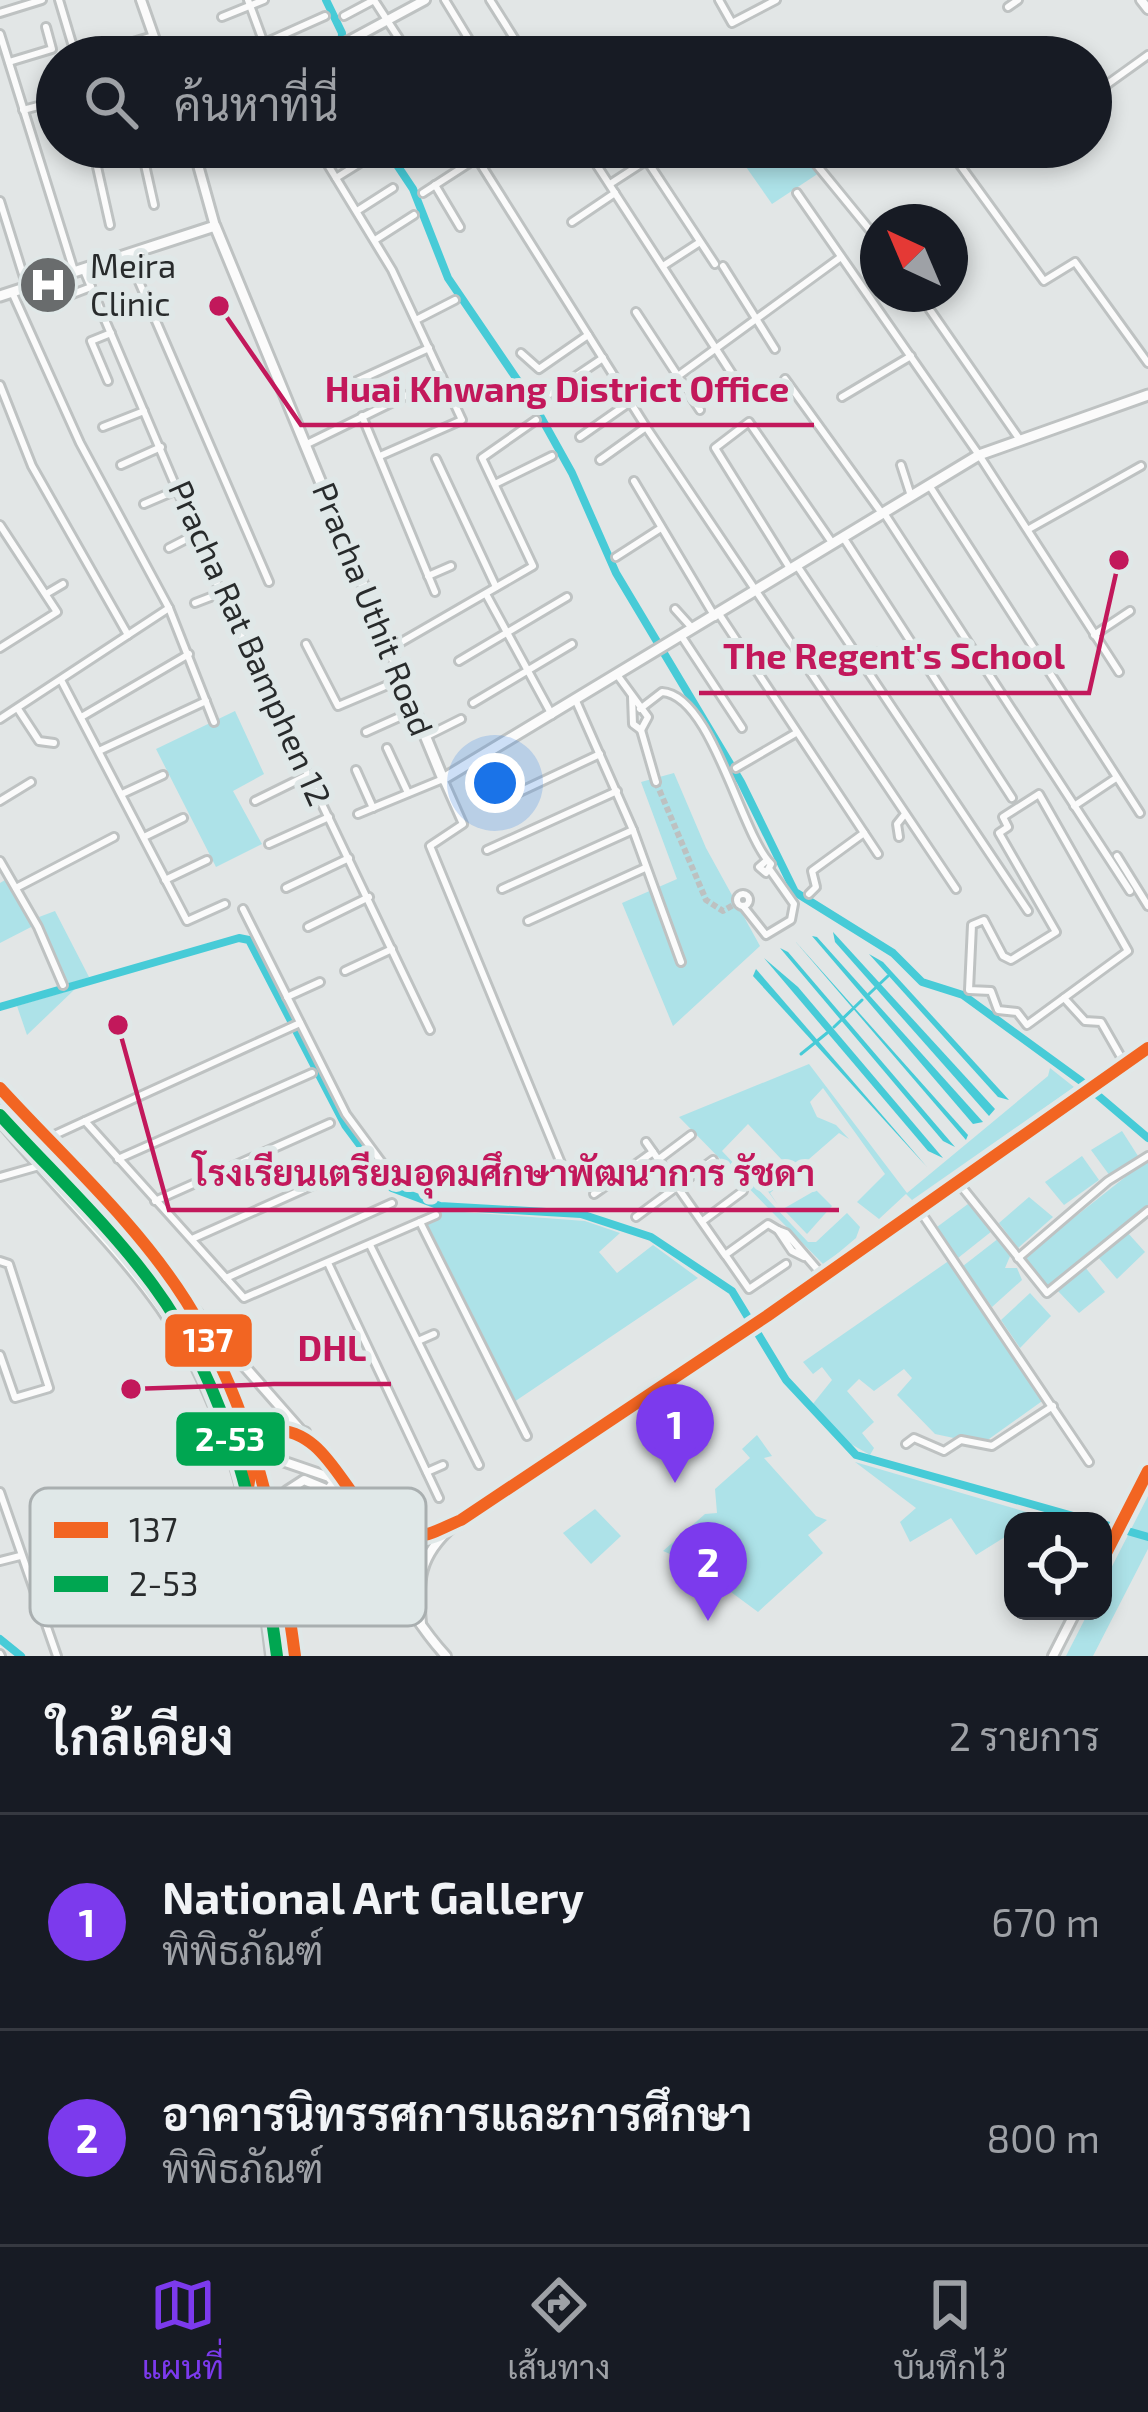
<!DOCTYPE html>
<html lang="th">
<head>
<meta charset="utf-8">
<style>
  body { margin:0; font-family:"Exo 2",Sarabun,sans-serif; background:#20242c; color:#f1f3f6 }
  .controls { position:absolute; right:36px; bottom:36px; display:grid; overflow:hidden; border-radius:24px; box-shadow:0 6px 18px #0003 }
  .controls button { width:108px; height:108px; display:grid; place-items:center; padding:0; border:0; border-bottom:3px solid #363941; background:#171b24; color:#f1f3f6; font:60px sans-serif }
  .compass { position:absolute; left:860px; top:204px; width:108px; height:108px; border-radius:50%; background:#171b24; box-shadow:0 6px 18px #0003; rotate:316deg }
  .you { position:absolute; left:495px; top:783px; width:42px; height:42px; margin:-30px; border:9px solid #fff; border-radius:50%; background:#1a73e8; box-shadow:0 0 0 18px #1a73e833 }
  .badge { display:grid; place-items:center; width:78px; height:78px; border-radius:50%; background:#7c3aed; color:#fff; font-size:39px; font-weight:700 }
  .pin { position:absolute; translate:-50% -99px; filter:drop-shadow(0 3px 6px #0008) }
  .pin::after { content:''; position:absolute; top:63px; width:42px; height:36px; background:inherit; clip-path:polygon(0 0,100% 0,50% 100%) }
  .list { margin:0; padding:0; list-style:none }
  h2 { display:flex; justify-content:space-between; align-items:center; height:156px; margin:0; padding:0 48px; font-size:51px }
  h2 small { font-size:39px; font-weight:400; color:#9ea1a6 }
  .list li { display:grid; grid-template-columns:78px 1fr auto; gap:36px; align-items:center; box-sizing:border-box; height:216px; padding:0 48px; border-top:3px solid #363941 }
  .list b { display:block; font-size:45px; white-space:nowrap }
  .list p { margin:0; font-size:39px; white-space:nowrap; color:#9ea1a6 }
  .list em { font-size:39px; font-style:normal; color:#9ea1a6 }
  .icon { flex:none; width:66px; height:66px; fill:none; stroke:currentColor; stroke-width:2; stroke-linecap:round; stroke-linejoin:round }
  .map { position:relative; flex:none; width:1148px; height:1656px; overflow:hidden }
  .search { position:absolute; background:#171b24; box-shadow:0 6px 18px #0003; left:36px; right:36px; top:36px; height:132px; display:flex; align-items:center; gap:30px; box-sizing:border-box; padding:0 42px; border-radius:66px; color:#9ea1a6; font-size:45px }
  .sheet { height:588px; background:#171b24 }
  nav { display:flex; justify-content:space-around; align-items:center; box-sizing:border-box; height:168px; border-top:3px solid #363941; background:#171b24; font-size:33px; color:#9ea1a6 }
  nav a { display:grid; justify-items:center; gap:6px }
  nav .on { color:#7c3aed }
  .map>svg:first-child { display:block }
  .green { fill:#ade2e8 }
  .water { fill:#47cbd7 }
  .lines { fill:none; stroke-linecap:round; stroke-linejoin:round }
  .stream { stroke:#47cbd7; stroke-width:3 }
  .canal { stroke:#47cbd7; stroke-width:8 }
  .minor-tunnel { stroke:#bdc1c1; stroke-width:6; stroke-dasharray:6 3; stroke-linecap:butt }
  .minor-casing { stroke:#bec2c2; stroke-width:12 }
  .tertiary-casing { stroke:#bec2c2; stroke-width:14 }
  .secondary-casing { stroke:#bec2c2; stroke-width:15 }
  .primary-casing { stroke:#bec2c2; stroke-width:16 }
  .minor { stroke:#fbfbfb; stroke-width:6 }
  .tertiary { stroke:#fbfbfb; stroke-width:8 }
  .secondary { stroke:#fbfbfb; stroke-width:9 }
  .primary { stroke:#fbfbfb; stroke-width:10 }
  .bus-1-casing { stroke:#e0e8e8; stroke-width:21 }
  .bus-2-casing { stroke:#e0e8e8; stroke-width:21 }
  .bus-1 { stroke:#f26522; stroke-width:12 }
  .bus-2 { stroke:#00a651; stroke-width:12 }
  .labels { text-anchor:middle; stroke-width:12; stroke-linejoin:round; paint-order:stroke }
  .poi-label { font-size:33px; fill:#282b2c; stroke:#e0e8e8; text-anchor:start }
  .street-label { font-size:33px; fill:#282b2c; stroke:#e0e8e8 }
  .key { fill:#e0e8e8; stroke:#a9afb0; stroke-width:3 }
  .key-label { font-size:33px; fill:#282b2c }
  .leader { fill:none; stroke:#c2185b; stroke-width:4.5 }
  .callout-dot { fill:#c2185b; stroke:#e0e8e8; stroke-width:4.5 }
  .callout-label { font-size:36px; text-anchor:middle; font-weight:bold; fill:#c2185b; stroke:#e0e8e8; stroke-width:12; stroke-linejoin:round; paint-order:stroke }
  .line-badge { stroke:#e0e8e8; stroke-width:4.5 }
  .badge-label { font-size:33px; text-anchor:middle; font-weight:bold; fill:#fff }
</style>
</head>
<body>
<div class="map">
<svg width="1148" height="1656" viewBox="0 0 1148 1656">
  <rect width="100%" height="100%" fill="#e2e6e6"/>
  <g class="green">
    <path d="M732,147h66l21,26 -47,31z"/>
    <path d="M235,711l29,63 -31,17 29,53 -46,23 -60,-118z"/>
    <path d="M674,773l32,75 54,98 -87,80 -51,-123 55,-24 -36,-97z"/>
    <path d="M5,880l28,46 -33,17v-60z"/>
    <path d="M55,911l34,66 -24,8 -26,-68z"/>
    <path d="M75,989l-48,46 -10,-29z"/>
    <path d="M809,1064l98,129 141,-117 2,-8 24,19 -162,113 -6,-6 -27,25 -22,-17 28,-28 -62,-86 -13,14 7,15 19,8 13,14 -10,-6 -69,60 8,12 -17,-23 21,-22 -34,-36 -26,27 86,91h8l31,-29 13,14 -4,11 -32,27 -145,-148z"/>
    <path d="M0,1096c93,104 194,205 242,339l-9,-6c-49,-127 -145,-223 -233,-324z"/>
    <path d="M1122,1131l16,25 -28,20 -19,-26z"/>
    <path d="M1082,1156l17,24 -35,25 -19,-23z"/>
    <path d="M1148,1159v47l-102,82 -23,-30z"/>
    <path d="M816,1190l16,16 -25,28 -24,-25z"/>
    <path d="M1029,1197l24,20 -35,31 -19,-25z"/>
    <path d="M968,1204l24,27 -34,27 -21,-31z"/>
    <path d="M438,1210l147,11 35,12 -21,19 18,21 36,-28 45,33 -184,124 -93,-185z"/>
    <path d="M1127,1232l18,20 -28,27 -19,-22z"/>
    <path d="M999,1238l12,16 -6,14h12l5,12 -30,27 -29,-41z"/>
    <path d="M950,1260l95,139 -63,45 -47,-10 -38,-39 15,-17 -8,-9 -30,22 -15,-12 -12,12 27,31 -12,11 12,15 -4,7 -26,-15 -32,-35 20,-25 -10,-13 -9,7 -10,-12z"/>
    <path d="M1085,1267l20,25 -26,21 -22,-23z"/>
    <path d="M1030,1293l21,23 -31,32 -19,-28z"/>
    <path d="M757,1435l15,21 -8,2 52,58 11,4 -19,15 15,18 -65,59 -65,-48 -30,-13 42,-37 12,-1 -2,-24 35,-31 -8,-9z"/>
    <path d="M855,1462l185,54 -27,5v11l-37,23 -25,-37 -41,24 -10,-20 16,-14z"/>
    <path d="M252,1470l22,83 13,103h-7z"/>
    <path d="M1148,1496v53l-55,107h-27l23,-45h14v-27z"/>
    <path d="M595,1509l26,27 -30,28 -28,-31z"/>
  </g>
  <g class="water">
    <path d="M833,932l162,177 -6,7 -154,-174z"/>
    <path d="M812,936l5,1 166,185 -10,2z"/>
    <path d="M795,941l173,194 -2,5z"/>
    <path d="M780,948l8,4 167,195 -12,-6z"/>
    <path d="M869,954l14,8 126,138 -11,-3z"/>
    <path d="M764,958l34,29 145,171 -15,-7z"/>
    <path d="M756,969l171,198 -174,-191z"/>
  </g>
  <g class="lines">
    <g class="stream">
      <path d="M869,994l19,-18"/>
      <path d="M834,1027l28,-27"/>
      <path d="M801,1054l26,-21"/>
    </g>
    <g class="canal">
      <path d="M326,0l16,33 -1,24"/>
      <path d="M385,147l28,42 35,89 85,125 39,70 44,100 125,209 54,110 98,61 29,29 41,13 118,86 67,57"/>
      <path d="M0,1007l239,-69 10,2 96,185 47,63 48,18 141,8 70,23 81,54 54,89 70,75 235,66"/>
      <path d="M1103,1524l45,13"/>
      <path d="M0,1639l21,17"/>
    </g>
    <path class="minor-tunnel" d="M656,782l50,118 17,11 12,-7"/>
    <defs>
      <g id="minor">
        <path d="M59,0l15,50"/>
        <path d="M248,0l21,57"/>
        <path d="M374,0l37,57"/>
        <path d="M445,0l25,41"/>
        <path d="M490,0l36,57"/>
        <path d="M719,0l13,23 44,-23"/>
        <path d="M1008,7l10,-7"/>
        <path d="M0,13l42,-13"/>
        <path d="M344,16l30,-16"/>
        <path d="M222,17l42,-17"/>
        <path d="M0,34l74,237"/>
        <path d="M821,44l43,13"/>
        <path d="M574,48l6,9"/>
        <path d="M249,50l76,-34"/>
        <path d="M740,55l1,2"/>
        <path d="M83,57l70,-21"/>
        <path d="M9,62l43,-13 -6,-22"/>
        <path d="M1091,96l57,-41"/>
        <path d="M1091,98l14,17"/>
        <path d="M23,110l34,-9"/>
        <path d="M141,147l13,58"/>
        <path d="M317,147l75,123 70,150 -82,36"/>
        <path d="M470,147l176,280 310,462"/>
        <path d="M585,147l153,236"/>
        <path d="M638,147l77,117"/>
        <path d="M802,147l76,93"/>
        <path d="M947,147l97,134 31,-19 73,101"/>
        <path d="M93,149l17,76"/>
        <path d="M81,152l21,-5"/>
        <path d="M548,154l7,-7"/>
        <path d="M336,178l40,-25"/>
        <path d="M610,184l37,-24"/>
        <path d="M435,185l25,42"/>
        <path d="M423,193l54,-35"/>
        <path d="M797,193l182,262 140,217"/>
        <path d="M0,201l27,86"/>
        <path d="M357,211l36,-23"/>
        <path d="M572,222l43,-29"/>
        <path d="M375,240l39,-25"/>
        <path d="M127,254l142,328"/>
        <path d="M663,266l37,-24"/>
        <path d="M723,266l52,83"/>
        <path d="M83,268l138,325 209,437"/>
        <path d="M12,292l68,151 89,165 45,114"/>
        <path d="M919,294l99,143"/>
        <path d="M49,303l42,-16"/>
        <path d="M636,312l64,98"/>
        <path d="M416,320l39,-20"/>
        <path d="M521,353l18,16 49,-34"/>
        <path d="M678,376l163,-119"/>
        <path d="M785,379l96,133"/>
        <path d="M108,381l-17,-40 20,-8"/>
        <path d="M0,385l32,81 96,169"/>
        <path d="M335,391l94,-43"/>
        <path d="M842,397l69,-41"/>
        <path d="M539,401l64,-43"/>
        <path d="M362,416l73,176"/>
        <path d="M103,427l41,-16"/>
        <path d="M580,437l50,-35"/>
        <path d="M305,445l137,-67"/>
        <path d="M436,459l60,128"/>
        <path d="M600,460l46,-33"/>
        <path d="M121,465l40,-18"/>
        <path d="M901,465l10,31"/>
        <path d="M634,481l81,136"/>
        <path d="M495,484l57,-28"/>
        <path d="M929,485l211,328"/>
        <path d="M144,504l35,-15"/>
        <path d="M884,513l246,378"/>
        <path d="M0,525l57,87 -57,36"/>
        <path d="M1029,529l112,-63"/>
        <path d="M843,537l169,261"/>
        <path d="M169,548l29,-15"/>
        <path d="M616,557l45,-29"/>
        <path d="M798,567l230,344"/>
        <path d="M791,570l-76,-122 34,-26 84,122"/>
        <path d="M428,576l23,-10"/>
        <path d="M46,594l17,-10"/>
        <path d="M486,594l66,121"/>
        <path d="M195,603l26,-10"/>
        <path d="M675,609l18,20"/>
        <path d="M719,614l159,240"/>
        <path d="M1094,635l36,-24"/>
        <path d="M682,637l60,91"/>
        <path d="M306,644l32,62 64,-27"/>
        <path d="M391,648l142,-82 -51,-108 54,-38"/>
        <path d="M862,659l16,-7"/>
        <path d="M459,661l108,-64"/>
        <path d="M618,676l30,41 -7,13 -8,-6 -1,-27"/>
        <path d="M61,680l126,241 38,-17"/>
        <path d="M576,701l57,129 48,132"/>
        <path d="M473,703l99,-59"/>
        <path d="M18,709l21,32 15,2"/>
        <path d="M640,709l22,-17c50,3 79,143 109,172l-5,9 -7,-6 7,-6"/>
        <path d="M83,716l106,-62"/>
        <path d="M0,719l169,-111"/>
        <path d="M641,730l15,52"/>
        <path d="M366,732l49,-22"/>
        <path d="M427,736l34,-17"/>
        <path d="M387,748l21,45"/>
        <path d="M101,750l105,-49"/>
        <path d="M736,768l60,-35"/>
        <path d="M356,770l17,38"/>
        <path d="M122,794l41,-19"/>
        <path d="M515,794l85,-40"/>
        <path d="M1039,794l89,157 -101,74 -10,-13 -19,-2 -7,-19 -22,-1 3,-65 12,-5 19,36 8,4 45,-28 -57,-99 9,-6 -5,-10z"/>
        <path d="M0,801l31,-19"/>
        <path d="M255,801l53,-26"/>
        <path d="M1074,806l42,-28"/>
        <path d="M358,814l85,-35 20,45 -33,22 133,322"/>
        <path d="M144,837l39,-19"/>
        <path d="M899,837l-2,-13 8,-10"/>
        <path d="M269,844l60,-27"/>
        <path d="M487,850l130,-59"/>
        <path d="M1117,856l31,50"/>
        <path d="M0,861l38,66 25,58"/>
        <path d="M165,880l42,-20"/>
        <path d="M16,888l98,-51"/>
        <path d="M286,888l63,-30"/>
        <path d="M502,889l131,-59"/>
        <circle cx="743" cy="900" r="6"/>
        <path d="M809,894l7,-7 -4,-16 52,-38"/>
        <path d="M743,906l23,29 25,-15 3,-16 -24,-34"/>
        <path d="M243,909l103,205 48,65"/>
        <path d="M528,921l117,-53"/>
        <path d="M308,927l61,-30"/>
        <path d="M345,971l47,-22"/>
        <path d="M287,997l33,-15"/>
        <path d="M1064,998l21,23 16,1 24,42"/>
        <path d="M85,1121l215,-98"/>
        <path d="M48,1138l37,-17 159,177 192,-83"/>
        <path d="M646,1142l79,113 43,-31 10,6"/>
        <path d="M118,1159l194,-86"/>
        <path d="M659,1159l32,-24"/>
        <path d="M0,1177l39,-11"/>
        <path d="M957,1181l90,112 101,-82"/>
        <path d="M594,1194l59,-42"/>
        <path d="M155,1201l175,-78"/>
        <path d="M918,1208l171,254"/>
        <path d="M636,1217l77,-57"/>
        <path d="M704,1220l39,-29"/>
        <path d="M420,1222l107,214"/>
        <path d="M192,1239l166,-74"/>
        <path d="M370,1245l109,220"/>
        <path d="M726,1256l23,33 37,-25"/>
        <path d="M804,1257l-12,-6 -14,-21 8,3 37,43"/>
        <path d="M1018,1258l90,-77 40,-25"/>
        <path d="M0,1261l9,3 40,124 -34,10 -15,-43"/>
        <path d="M328,1263l111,235"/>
        <path d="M226,1278l166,-75"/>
        <path d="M418,1341l16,-7"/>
        <path d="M906,1444l8,-6 30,13 17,-11 31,6 61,-40"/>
        <path d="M427,1472l16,-7"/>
        <path d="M0,1492l57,164"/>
        <path d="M0,1561l20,-5"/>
        <path d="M0,1654l1,2"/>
      </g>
      <g id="tertiary">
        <path d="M141,0l20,57"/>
        <path d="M1141,0l7,9"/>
        <path d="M319,57l106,-57"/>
        <path d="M193,147l22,79"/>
        <path d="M195,1310l189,215 32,11 45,-16 306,-204 381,-268"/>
        <path d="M224,1427l29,24 76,26 69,78 15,3"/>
        <path d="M331,1486c46,52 68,119 115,170"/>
        <path d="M247,1496c2,-28 3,-56 32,-69l26,5"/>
        <path d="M275,1519l12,-28 17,-11 29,12"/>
        <path d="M394,1534l20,10 -1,14"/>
        <path d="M1103,1559l45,-88"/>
        <path d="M421,1624c-4,-44 -2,-68 32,-98"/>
        <path d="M1053,1656l23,-45"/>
      </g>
      <path id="secondary" d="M0,296l215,-70 228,553 536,-324 169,-60"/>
      <g id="primary">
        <path d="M0,1088c56,63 142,144 186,213 67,108 95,231 109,355"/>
        <path d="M0,1119c52,64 115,122 162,189 72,104 96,226 110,348"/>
      </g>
    </defs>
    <use href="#minor" class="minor-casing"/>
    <use href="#tertiary" class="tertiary-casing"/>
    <use href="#secondary" class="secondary-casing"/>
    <use href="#primary" class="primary-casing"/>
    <use href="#minor" class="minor"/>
    <use href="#tertiary" class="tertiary"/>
    <use href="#secondary" class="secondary"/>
    <use href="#primary" class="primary"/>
    <defs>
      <g id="bus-1">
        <path d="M0,1088c63,69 136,134 186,213 67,107 93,232 109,355"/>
        <path d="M247,1496l6,-45 18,-21c71,-3 76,106 145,106 15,0 32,-11 45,-16l306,-204 381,-268"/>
        <path d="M1103,1559l45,-88"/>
      </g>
      <path id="bus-2" d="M0,1115c51,56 108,109 153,170 79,107 107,242 124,371"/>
    </defs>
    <use href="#bus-1" class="bus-1-casing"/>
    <use href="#bus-2" class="bus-2-casing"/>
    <use href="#bus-1" class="bus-1"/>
    <use href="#bus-2" class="bus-2"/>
  </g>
  <defs>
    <symbol id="hospital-disc" viewBox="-11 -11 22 22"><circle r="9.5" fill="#696c6d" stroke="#e0e8e8"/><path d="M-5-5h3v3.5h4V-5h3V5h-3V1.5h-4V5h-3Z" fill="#fff"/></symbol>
  </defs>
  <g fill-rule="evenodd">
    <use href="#hospital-disc" x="15" y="252" width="66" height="66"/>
  </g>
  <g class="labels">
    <g class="poi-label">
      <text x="90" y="278">Meira<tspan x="90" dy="38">Clinic</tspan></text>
    </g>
    <g class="street-label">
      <text transform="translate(373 609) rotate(68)" y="12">Pracha Uthit Road</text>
      <text transform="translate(250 643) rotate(66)" y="12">Pracha Rat Bamphen 12</text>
    </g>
  </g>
  <rect x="30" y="1488" width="396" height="138" rx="18" class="key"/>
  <rect x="54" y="1522" width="54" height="16" fill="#f26522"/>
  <rect x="54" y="1576" width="54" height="16" fill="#00a651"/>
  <g class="key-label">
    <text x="129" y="1542">137</text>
    <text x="129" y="1596">2-53</text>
  </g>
  <path class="leader" d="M219 306L301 425H814M1119 560L1089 693H699M118 1025L169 1210H839M131 1389L274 1384H391"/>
  <g class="callout-dot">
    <circle cx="219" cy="306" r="12"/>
    <circle cx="1119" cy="560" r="12"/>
    <circle cx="118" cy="1025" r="12"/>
    <circle cx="131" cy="1389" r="12"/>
  </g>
  <g class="callout-label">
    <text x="557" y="402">Huai Khwang District Office</text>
    <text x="894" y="669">The Regent's School</text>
    <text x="504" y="1186">โรงเรียนเตรียมอุดมศึกษาพัฒนาการ รัชดา</text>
    <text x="332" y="1361">DHL</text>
  </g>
  <g class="line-badge">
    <rect x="163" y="1312" width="91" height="57" rx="12" fill="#f26522"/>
    <rect x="174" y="1410" width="113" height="58" rx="12" fill="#00a651"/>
  </g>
  <g class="badge-label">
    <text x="208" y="1352">137</text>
    <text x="230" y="1451">2-53</text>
  </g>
</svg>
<div class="controls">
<button><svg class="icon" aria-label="locate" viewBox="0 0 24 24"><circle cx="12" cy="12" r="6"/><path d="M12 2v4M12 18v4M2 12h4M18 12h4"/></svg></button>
</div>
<svg class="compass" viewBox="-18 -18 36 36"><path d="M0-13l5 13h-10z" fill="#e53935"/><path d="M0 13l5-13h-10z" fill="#9ea1a6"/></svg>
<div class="you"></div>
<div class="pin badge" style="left:675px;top:1483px">1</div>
<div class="pin badge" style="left:708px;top:1621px">2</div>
<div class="search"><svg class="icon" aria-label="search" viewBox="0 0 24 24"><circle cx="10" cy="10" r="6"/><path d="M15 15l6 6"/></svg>ค้นหาที่นี่</div>
</div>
<section class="sheet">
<h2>ใกล้เคียง<small>2 รายการ</small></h2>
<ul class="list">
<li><span class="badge">1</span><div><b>National Art Gallery</b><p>พิพิธภัณฑ์</p></div><em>670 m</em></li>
<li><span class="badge">2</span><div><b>อาคารนิทรรศการและการศึกษา</b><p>พิพิธภัณฑ์</p></div><em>800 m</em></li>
</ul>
</section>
<nav>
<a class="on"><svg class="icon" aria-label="map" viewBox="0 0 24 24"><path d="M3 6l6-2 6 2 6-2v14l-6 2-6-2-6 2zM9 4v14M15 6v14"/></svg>แผนที่</a>
<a><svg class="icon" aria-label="directions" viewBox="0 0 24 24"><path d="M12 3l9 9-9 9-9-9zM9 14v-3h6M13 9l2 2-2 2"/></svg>เส้นทาง</a>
<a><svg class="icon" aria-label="saved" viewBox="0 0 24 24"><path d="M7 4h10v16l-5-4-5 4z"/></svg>บันทึกไว้</a>
</nav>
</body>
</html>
